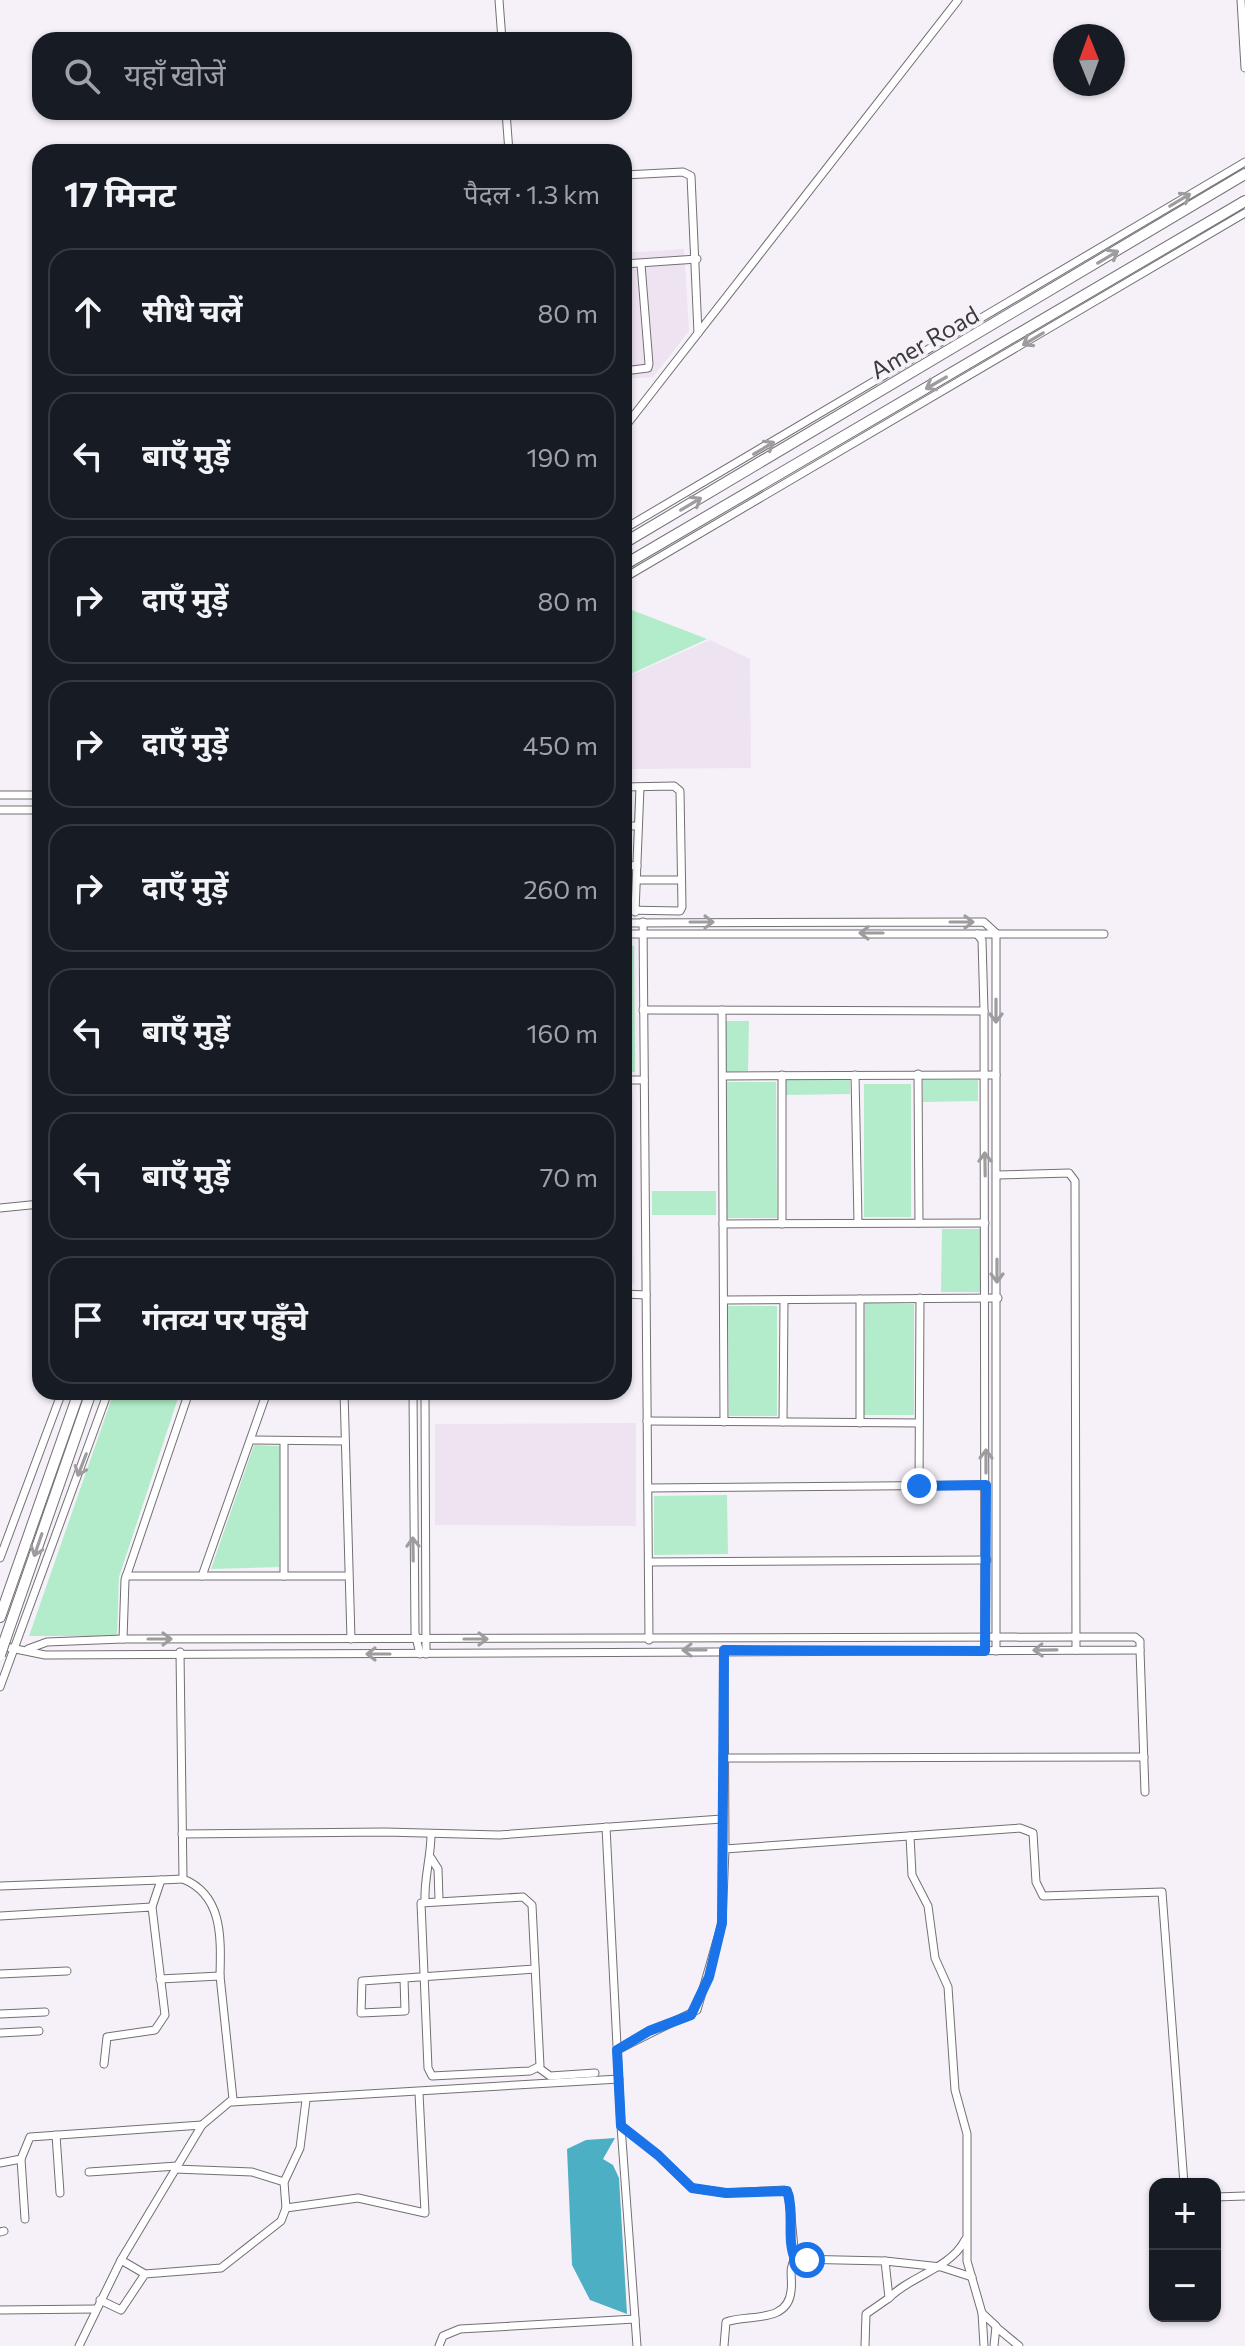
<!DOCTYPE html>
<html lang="hi">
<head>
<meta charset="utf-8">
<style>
  body { margin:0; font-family:Commissioner,"Noto Sans Devanagari",sans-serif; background:#242831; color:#f1f3f6 }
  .controls { position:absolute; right:24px; bottom:24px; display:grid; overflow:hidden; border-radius:16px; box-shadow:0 2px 6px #0004 }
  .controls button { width:72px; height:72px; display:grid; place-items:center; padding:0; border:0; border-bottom:2px solid #363941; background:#171b24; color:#f1f3f6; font:40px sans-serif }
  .compass { position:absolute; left:1053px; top:24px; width:72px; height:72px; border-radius:50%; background:#171b24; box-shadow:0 2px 6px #0004; rotate:359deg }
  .stop { position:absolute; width:24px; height:24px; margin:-18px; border:6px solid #1a73e8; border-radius:50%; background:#fff }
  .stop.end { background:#1a73e8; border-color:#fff; box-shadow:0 2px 8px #0008 }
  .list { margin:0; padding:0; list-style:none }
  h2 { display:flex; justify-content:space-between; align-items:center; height:104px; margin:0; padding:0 32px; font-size:34px }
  h2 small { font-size:26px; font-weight:400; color:#9ea1a6 }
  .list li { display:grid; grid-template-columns:52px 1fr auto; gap:24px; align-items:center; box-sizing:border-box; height:128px; margin:0 16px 16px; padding:0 16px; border:2px solid #363941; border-radius:24px }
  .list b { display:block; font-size:30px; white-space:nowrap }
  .list em { font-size:26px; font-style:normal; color:#9ea1a6 }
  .icon { flex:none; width:44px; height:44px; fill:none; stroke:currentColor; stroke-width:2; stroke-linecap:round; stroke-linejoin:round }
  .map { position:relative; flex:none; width:1245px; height:2346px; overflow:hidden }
  .search { position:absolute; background:#171b24; box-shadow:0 2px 6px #0004; left:32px; top:32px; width:600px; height:88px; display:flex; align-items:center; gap:20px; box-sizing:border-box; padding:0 28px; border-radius:24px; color:#9ea1a6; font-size:30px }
  .panel { position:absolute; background:#171b24; box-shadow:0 2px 6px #0004; left:32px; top:144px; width:600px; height:1256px; border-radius:24px }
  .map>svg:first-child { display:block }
  .built { fill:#eee3f0 }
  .green { fill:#b2ecca }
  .water { fill:#4cafc3 }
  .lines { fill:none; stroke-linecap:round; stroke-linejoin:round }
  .minor-casing { stroke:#736f75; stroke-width:9 }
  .highway-casing { stroke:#736f75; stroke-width:12 }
  .minor { stroke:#fff; stroke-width:7 }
  .highway { stroke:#fff; stroke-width:10 }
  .highway-bridge-casing { stroke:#736f75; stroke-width:12; stroke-linecap:butt }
  .highway-bridge { stroke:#fff; stroke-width:10 }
  .oneway { stroke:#9e9c9e }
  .route { stroke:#1a73e8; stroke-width:10 }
  .labels { text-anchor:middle; stroke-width:8; stroke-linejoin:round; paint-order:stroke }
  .street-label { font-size:24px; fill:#3c3a3d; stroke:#f6f1f8 }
</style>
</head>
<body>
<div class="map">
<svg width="1245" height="2346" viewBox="0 0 1245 2346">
  <rect width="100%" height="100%" fill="#f6f1f8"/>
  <g class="built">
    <path d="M684,249l5,82 -36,46 -29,2v-126z"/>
    <path d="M710,640l40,19 1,109 -127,1v-91z"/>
    <path d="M624,1093h9l1,191 -10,1z"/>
    <path d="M636,1423v103l-201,-1v-101z"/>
  </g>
  <g class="green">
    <path d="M624,607l83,32 -83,38z"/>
    <path d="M624,946h10l1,126h-11z"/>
    <path d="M724,1021h25l-1,50 -24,1z"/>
    <path d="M850,1077v17l-64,1v-17z"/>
    <path d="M923,1080h55v21l-55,1z"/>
    <path d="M727,1082h49l1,136h-50z"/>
    <rect x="864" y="1084" width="47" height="133"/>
    <rect x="652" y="1191" width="64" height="24"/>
    <path d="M942,1229h38v63h-39z"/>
    <path d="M865,1303l49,1v111h-50z"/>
    <path d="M728,1306h49v110h-48z"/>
    <path d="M114,1392h66l-61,185 -2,59h-88z"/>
    <path d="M254,1445l26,1 -1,121 -68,2z"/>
    <path d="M727,1495l1,59 -74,1v-59z"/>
  </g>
  <path class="water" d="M615,2138l-12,21 10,6 6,13 8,136 -37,-14 -18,-35 -5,-116 19,-9z"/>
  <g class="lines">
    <defs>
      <g id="minor">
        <path d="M499,0l3,40"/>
        <path d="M1241,0l4,68"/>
        <path d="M506,112l3,40"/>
        <path d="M624,175l59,-3 8,4 7,157"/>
        <path d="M624,264l73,-5"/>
        <path d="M624,371l24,-3 1,-4 -8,-100"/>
        <path d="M624,428l334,-428"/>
        <path d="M624,529l621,-367"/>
        <path d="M624,578l621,-365"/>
        <path d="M624,787l50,-1 6,5 2,116 -2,4 -56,-1"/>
        <path d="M0,795h40"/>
        <path d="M0,810h40"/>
        <path d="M624,826h14"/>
        <path d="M624,865l13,1"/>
        <path d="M637,880h43"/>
        <path d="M635,912l5,-125"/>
        <path d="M643,922l6,718"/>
        <path d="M624,923l360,-1 12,11v718"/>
        <path d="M624,934h480"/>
        <path d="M977,934l5,6 2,71 1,640"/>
        <path d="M643,1010l341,1"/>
        <path d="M722,1010l2,412"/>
        <path d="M918,1074l1,149"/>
        <path d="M855,1075l3,148"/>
        <path d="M723,1076l273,-1"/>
        <path d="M624,1080h20"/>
        <path d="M997,1175l72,-2 6,8 1,469"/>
        <path d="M0,1208l40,-4"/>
        <path d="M723,1224l262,-1"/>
        <path d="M782,1224v-149"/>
        <path d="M624,1294l22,1"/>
        <path d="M860,1299v124"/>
        <path d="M724,1300l274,-2"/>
        <path d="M344,1392l7,247"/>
        <path d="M413,1392l2,241 5,21"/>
        <path d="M425,1392l1,262"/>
        <path d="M647,1421l272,2"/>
        <path d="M783,1422l1,-122"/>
        <path d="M251,1440l93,1"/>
        <path d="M919,1486l1,-188"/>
        <path d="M648,1488l338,-3"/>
        <path d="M0,1558l62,-166"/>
        <path d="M649,1562l338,-2"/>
        <path d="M126,1576h221"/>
        <path d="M202,1576l65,-184"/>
        <path d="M284,1576v-135"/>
        <path d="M123,1639l2,-59 64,-188"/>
        <path d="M1,1646l44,9 1095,-5v-9l-5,-4h-58l-954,2 -76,3 -19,7"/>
        <path d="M724,1650l1,199 295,-21 13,5 3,49 7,14 119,-4 22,292"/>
        <path d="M1140,1650l5,142"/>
        <path d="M180,1652l3,227c40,16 38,59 37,97"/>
        <path d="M0,1687l108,-295"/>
        <path d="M723,1758l421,-1"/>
        <path d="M606,1827l15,299 16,220"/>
        <path d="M182,1834l203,-2 114,3 223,-16"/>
        <path d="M910,1836l2,39 16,31 7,52 13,29 7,103 12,44v127l15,52 14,13 -2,20"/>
        <path d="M431,1858l7,11 1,31"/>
        <path d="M161,1880l22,-1"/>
        <path d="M0,1886l161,-6 -9,27"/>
        <path d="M523,1897l9,8 8,161 -10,5 -98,5 -4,-8 -7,-165z"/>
        <path d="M425,1901c-1,-24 6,-43 6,-67"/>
        <path d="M0,1916l152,-9 13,108 -10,15 -48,7 -3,27"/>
        <path d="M0,1974l67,-3"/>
        <path d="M404,1979l1,32 -44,2 1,-32 173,-12"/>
        <path d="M0,2014l45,-2"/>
        <path d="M0,2033l39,-2"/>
        <path d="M617,2050l80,-40 25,-87 3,-74"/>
        <path d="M539,2068l11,8 45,-3"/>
        <path d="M232,2102l387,-23"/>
        <path d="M621,2126l37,29 34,33 34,5 58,-3 5,5 6,64c-7,10 -2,20 -4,32 -3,33 -44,23 -65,31l-2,24"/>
        <path d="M56,2135l4,58"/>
        <path d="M21,2159l4,60"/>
        <path d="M0,2163l21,-4 9,-22 172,-12"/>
        <path d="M175,2169l77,3 32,10"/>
        <path d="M89,2172l88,-6"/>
        <path d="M1215,2197l30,-1"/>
        <path d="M286,2208l-2,-26 16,-34 6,-48"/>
        <path d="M0,2232l4,-1"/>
        <path d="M795,2259l90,2 4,37 -23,16 -1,32"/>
        <path d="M121,2260l24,14"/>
        <path d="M885,2261l56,6 31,10"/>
        <path d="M889,2298c21,-22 61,-29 76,-58"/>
        <path d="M100,2300l21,10 24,-36 76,-6 60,-47 5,-13 72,-10 67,15 -6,-120"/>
        <path d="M0,2310l96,-1"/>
        <path d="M982,2313l2,33"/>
        <path d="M996,2327l23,19"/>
        <path d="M79,2346l42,-86 81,-135 31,-26 -13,-123 -60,3"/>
        <path d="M439,2346l4,-10 17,-7 175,-10"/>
      </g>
      <g id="highway">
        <path d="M624,543l621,-369"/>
        <path d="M624,565l621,-364"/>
        <path d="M0,1617l79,-225"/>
        <path d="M5,1640l86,-248"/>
      </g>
    </defs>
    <use href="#minor" class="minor-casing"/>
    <use href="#highway" class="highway-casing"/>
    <use href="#minor" class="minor"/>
    <use href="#highway" class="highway"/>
    <defs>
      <path id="highway-bridge" d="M0,1655l5,-15"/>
    </defs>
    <use href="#highway-bridge" class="highway-bridge-casing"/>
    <use href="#highway-bridge" class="highway-bridge"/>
  </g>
  <defs><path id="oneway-shaft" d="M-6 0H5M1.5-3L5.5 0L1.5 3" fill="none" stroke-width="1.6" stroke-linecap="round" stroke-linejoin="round" transform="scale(2)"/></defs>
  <g class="oneway">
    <use href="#oneway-shaft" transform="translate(1180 200) rotate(-31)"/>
    <use href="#oneway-shaft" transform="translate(1108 257) rotate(-31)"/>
    <use href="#oneway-shaft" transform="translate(1033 339) rotate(149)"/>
    <use href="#oneway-shaft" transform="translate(936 383) rotate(150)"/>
    <use href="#oneway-shaft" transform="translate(764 448) rotate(-31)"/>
    <use href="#oneway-shaft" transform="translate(691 504) rotate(-31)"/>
    <use href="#oneway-shaft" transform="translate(702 922)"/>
    <use href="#oneway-shaft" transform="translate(962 922)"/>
    <use href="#oneway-shaft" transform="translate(871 933) rotate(180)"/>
    <use href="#oneway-shaft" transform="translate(996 1011) rotate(90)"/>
    <use href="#oneway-shaft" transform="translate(985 1164) rotate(-91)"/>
    <use href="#oneway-shaft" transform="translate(997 1271) rotate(90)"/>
    <use href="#oneway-shaft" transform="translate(986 1461) rotate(-90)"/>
    <use href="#oneway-shaft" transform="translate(82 1465) rotate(111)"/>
    <use href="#oneway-shaft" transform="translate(38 1545) rotate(109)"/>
    <use href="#oneway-shaft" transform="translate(413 1549) rotate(-91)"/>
    <use href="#oneway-shaft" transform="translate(160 1639)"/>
    <use href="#oneway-shaft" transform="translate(476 1639)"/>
    <use href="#oneway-shaft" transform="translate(694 1650) rotate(180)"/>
    <use href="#oneway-shaft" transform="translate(1045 1650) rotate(179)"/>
    <use href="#oneway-shaft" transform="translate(378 1654) rotate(-180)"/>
  </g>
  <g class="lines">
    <path class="route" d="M807,2260l-12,-1c-9,-20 0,-46 -8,-68l-61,2 -34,-5 -34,-33 -37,-29 -4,-76 32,-19 42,-16 18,-38 13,-54 2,-273 261,1 1,-166 -67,1"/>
  </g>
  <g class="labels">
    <g class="street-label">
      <text transform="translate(925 343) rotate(-30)" y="8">Amer Road</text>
    </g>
  </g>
</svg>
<div class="controls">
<button>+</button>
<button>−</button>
</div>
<svg class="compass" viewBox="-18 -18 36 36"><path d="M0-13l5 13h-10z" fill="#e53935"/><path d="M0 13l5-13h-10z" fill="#9ea1a6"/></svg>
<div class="stop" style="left:807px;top:2260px"></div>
<div class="stop end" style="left:919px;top:1486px"></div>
<div class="search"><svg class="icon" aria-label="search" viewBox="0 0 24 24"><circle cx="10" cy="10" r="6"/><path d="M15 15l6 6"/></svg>यहाँ खोजें</div>
<section class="panel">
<h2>17 मिनट<small>पैदल · 1.3 km</small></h2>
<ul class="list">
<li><svg class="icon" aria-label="ahead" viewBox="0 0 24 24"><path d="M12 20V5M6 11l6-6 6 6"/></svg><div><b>सीधे चलें</b></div><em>80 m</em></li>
<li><svg class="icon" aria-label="left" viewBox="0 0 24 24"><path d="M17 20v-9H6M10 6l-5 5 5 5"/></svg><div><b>बाएँ मुड़ें</b></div><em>190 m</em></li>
<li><svg class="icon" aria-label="right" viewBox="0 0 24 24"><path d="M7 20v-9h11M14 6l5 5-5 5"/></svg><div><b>दाएँ मुड़ें</b></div><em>80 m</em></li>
<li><svg class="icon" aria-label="right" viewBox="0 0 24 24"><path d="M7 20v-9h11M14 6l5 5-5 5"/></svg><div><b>दाएँ मुड़ें</b></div><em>450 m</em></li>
<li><svg class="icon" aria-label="right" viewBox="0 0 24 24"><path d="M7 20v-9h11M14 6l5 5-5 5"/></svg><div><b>दाएँ मुड़ें</b></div><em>260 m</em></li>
<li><svg class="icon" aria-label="left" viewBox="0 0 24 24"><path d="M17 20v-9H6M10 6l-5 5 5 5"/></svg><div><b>बाएँ मुड़ें</b></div><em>160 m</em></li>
<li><svg class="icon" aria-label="left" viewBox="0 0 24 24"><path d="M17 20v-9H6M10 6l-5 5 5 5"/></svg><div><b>बाएँ मुड़ें</b></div><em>70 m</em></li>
<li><svg class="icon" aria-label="arrive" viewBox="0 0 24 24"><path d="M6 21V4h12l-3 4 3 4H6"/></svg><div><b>गंतव्य पर पहुँचे</b></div></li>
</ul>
</section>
</div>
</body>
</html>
